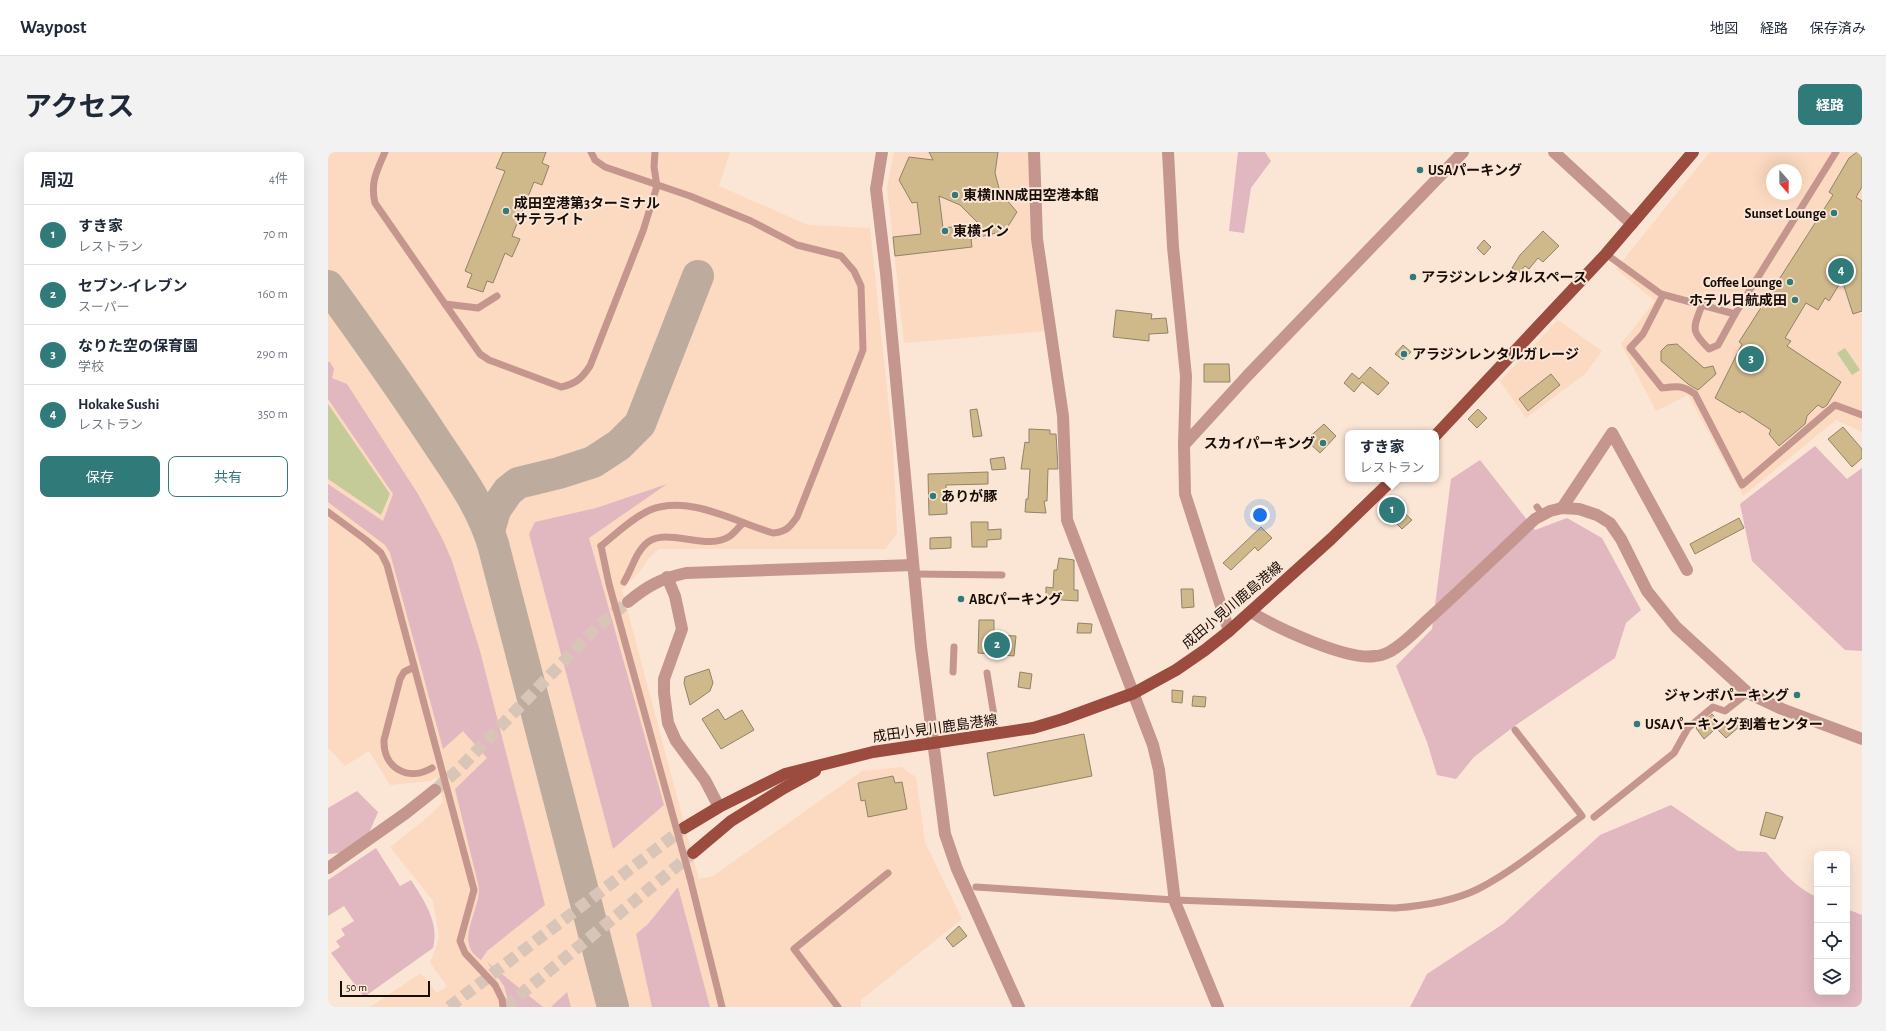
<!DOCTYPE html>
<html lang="ja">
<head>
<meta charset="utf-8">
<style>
  body { margin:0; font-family:"Alegreya Sans","Noto Sans JP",sans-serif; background:#f2f2f3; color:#1f2937 }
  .controls { position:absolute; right:12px; bottom:12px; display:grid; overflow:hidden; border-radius:8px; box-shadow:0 4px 16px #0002 }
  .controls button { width:36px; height:36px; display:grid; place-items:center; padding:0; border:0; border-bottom:1px solid #e0e1e3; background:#fff; color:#1f2937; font:20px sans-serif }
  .compass { position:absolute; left:1438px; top:12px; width:36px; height:36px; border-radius:50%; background:#fff; box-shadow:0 4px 16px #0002; rotate:159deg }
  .scale { position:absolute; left:12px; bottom:10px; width:90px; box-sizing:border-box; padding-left:4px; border:2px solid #160d07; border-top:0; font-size:11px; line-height:14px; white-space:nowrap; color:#160d07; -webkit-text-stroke:3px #fbe6d6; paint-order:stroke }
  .you { position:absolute; left:932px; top:363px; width:14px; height:14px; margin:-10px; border:3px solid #fff; border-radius:50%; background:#1a73e8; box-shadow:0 0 0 6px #1a73e833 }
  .badge { display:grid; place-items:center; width:26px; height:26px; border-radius:50%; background:#317a7a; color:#fff; font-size:13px; font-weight:700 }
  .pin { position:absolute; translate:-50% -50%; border:2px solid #fff; box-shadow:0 1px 4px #0006 }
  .popup { position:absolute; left:1017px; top:278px; width:94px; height:52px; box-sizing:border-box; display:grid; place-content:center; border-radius:8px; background:#fff; filter:drop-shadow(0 1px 3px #0005); font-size:13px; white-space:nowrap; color:#747a83 }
  .popup b { font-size:15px; color:#1f2937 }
  .popup::after { content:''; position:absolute; left:50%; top:100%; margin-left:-8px; border:8px solid transparent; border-top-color:#fff }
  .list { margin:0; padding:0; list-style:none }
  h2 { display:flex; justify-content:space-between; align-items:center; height:52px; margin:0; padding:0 16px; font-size:17px }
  h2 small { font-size:13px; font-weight:400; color:#747a83 }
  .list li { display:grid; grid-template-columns:26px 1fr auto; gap:12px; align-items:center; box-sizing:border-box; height:60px; padding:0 16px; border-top:1px solid #e0e1e3 }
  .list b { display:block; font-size:15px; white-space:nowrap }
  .list p { margin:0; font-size:13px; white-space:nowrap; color:#747a83 }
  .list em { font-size:13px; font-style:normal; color:#747a83 }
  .actions { display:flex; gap:8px; padding:12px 16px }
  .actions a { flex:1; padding:9px 0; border:1px solid #317a7a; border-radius:8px; text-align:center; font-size:14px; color:#317a7a }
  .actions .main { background:#317a7a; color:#fff }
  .icon { flex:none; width:22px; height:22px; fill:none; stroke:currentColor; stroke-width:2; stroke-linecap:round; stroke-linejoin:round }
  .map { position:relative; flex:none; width:1534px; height:855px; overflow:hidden; border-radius:8px }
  header { display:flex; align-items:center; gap:24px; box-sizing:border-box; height:56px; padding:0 20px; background:#fff; border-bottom:1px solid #e0e1e3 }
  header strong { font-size:19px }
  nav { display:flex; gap:22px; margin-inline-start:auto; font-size:14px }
  .intro { display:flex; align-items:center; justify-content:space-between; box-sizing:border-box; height:96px; padding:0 24px }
  h1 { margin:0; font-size:28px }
  .button { padding:10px 18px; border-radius:8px; background:#317a7a; color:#fff; font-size:14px; font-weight:700 }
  main { display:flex; gap:24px; padding:0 24px }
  aside { flex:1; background:#fff; border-radius:8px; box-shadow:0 4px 16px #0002 }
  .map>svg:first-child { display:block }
  .built { fill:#fbdac1; fill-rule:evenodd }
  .green { fill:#e1b7c0 }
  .water { fill:#c4ca98 }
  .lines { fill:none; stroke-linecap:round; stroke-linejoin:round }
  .taxiway { stroke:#bdac9e; stroke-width:32 }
  .building { fill:#cfb98a; stroke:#8f836a; fill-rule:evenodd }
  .tertiary-tunnel { stroke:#d9c5b7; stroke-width:12; stroke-dasharray:12 6; stroke-linecap:butt }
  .primary-tunnel { stroke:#d9c5b7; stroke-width:12; stroke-dasharray:12 6; stroke-linecap:butt }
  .service { stroke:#c4968d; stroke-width:7 }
  .minor { stroke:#c4968d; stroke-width:12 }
  .tertiary { stroke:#c4968d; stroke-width:12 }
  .primary { stroke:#9b4c3f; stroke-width:12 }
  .service-bridge { stroke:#c4968d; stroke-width:7 }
  .poi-dot { fill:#317a7a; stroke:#fbe6d6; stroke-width:1.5 }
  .labels { text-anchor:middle; stroke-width:4; stroke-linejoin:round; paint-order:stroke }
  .poi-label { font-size:14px; font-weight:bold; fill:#160d07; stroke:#fbe6d6; text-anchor:start }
  .street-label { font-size:14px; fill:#160d07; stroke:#fbe6d6 }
</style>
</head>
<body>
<header>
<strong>Waypost</strong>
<nav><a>地図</a><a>経路</a><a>保存済み</a></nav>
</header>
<div class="intro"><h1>アクセス</h1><a class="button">経路</a></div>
<main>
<aside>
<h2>周辺<small>4件</small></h2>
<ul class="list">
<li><span class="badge">1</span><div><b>すき家</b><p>レストラン</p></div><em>70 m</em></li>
<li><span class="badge">2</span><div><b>セブン-イレブン</b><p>スーパー</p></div><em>160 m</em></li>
<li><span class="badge">3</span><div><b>なりた空の保育園</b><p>学校</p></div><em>290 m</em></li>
<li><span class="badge">4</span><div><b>Hokake Sushi</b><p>レストラン</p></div><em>350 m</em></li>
</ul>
<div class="actions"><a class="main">保存</a><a>共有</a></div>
</aside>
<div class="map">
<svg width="1534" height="855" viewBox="0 0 1534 855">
  <rect width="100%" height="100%" fill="#fbe6d6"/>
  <g class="built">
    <path d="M0,0h402l-11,34 89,39 62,3 23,218 4,88 -12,15h-226l-10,9 -9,13 -18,19 77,289 14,-3 149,-105 39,-4 15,10 9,65 37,77 -101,81v7h-491l51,-34 16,20 10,-7 -17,-23 9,-25 -6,-37 -43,-54 39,-31 14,-14 -7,-25 -5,4 -41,4 -21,-34 -24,15 -17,-18z"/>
    <path d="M566,0h135l17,179 -142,12 -17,-156z"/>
    <path d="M1382,0h152v280l-26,-12 -93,76 -55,-101 -32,16 -35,-67 34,-43 -39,-32zM1444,18h24v24h-24z"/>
    <path d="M1230,168l44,31 -17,23 -59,44 -26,-37z"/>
  </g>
  <g class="green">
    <path d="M910,0h27l6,9 -20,27 -7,45 -15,-2z"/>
    <path d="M0,210h2l4,7 -2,9 15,6 71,110 25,46 9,21 28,90 65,254 -58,46 -6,9c-28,-17 -1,-48 -2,-72l-24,-99 32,-31 -24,-27 -20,18 -53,-196 -5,-8 -57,-43v-18l55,37 10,-27 -65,-95z"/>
    <path d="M1487,294l32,33 15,-11v183l-17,-1 -93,-89 -12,-57z"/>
    <path d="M1152,308l55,70 32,-12 35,20 39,72 -15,13 -11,35 -99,67 -42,32 -18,22 -19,-4 -10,-33 -31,-76 36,-37 19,-150z"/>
    <path d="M339,332l-78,54 75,267 -51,44 -84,-315 6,-12 61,-14z"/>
    <path d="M29,639l21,21 -9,21 -29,20 -12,1v-46z"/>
    <path d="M1343,653l67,46 28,1c14,17 30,36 51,45v95h30v-83l15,6v92h-452l17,-33 76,-50 97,-89z"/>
    <path d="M48,696l24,38 11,-6c13,20 29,44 22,68l-69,49 -33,-44 9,-6 -4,-6 9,-6 -4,-6 13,-8 -10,-15 -16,10v-36z"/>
    <path d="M350,735l32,120h-58l-16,-73 12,-10z"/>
    <path d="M159,810l56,45h-33l-6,-21z"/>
    <path d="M239,840l4,15h-20z"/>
  </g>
  <g class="water">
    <path d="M1517,196l15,22 -8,5 -15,-22z"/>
    <path d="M0,252l62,90 -9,21 -53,-36z"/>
  </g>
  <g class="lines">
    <g class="taxiway">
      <path d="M0,134c37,51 73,102 108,155 22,33 45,64 57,103l120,463"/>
      <path d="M161,379l6,-21 13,-19 10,-8 41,-10 34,-11 26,-17 21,-21 58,-148"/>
    </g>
  </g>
  <g class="building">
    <path d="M175,0h43l-4,11 7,3 -7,19 -8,-3 -22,54 8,3 -8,18 -7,-4 -12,30 -6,-2 -4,11 -16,-5 5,-13 -7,-3 40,-100 -9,-3z"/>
    <path d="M601,0h69l-3,21 5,19 17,20 -12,19 -34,8 1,8 -77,9 -2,-19 28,-3 -4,-32 -5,1 -13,-23 10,-23 24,3zM611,44l21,9 19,19 -36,4z"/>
    <path d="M1529,0h5v35l-6,10 6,4v110l-9,3 -11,-34 -13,21 -4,-3 -7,12 -12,-7 -21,35 6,3 -4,5 54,36 -14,23 -4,3 -5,-3 -11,11 -2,8 -26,22 -10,-12 2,-4 -29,-19 -2,2 -25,-15 27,-54 -3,-2 94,-147 -4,-3 20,-34z"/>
    <path d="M1215,79l16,15 -16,16 -5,-4 -9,11 -4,-3 -6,7 -7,-5 8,-13z"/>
    <path d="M1156,88l7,7 -7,8 -7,-7z"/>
    <path d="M788,158l36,4 -1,5 15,-1 2,15 -19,1v7l-36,-4z"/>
    <path d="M1349,192l27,24 9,-2 3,8 -18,16 -10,-6 -27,-23v-10l6,-6z"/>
    <path d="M1075,193l8,7 -8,8 -8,-6z"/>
    <path d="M876,212h25l1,18h-26z"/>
    <path d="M1042,215l19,16 -11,12 -16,-13 -8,10 -10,-9 8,-10 7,6z"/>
    <path d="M1223,222l9,11 -32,26 -9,-12z"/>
    <path d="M649,257l5,27 -9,1 -3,-27z"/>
    <path d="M1150,257l9,9 -10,10 -9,-9z"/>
    <path d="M996,272l12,12 -16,17 -14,-13z"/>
    <path d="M1515,275l19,22v9l-10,9 -24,-28z"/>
    <path d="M701,277l21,1v4h6l2,35h-10l-1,32h-3l2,12 -21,-1 1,-13h2l2,-30h-9l4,-27 4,1z"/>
    <path d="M676,305l2,12 -14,1 -2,-11z"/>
    <path d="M660,320v12l-42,1 1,29 -18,1 -1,-41z"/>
    <path d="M1064,350l20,18 -10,9 -6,-6 -2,1 -12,-13z"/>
    <path d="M1411,366l5,10 -49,26 -5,-10z"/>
    <path d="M643,370h17v8l13,-1v10l-14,1v7h-15z"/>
    <path d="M933,375l11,11 -14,13 -3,-4 -24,23 -8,-7z"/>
    <path d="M623,385v11l-21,1v-11z"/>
    <path d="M731,406l15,2v30h4v11l-32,-2v-12l7,1 1,-18h3z"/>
    <path d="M853,437h12l1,18 -12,1z"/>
    <path d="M651,468h15v15l22,1 -2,20 -36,-3z"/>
    <path d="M750,471l14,1 -1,9h-14z"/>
    <path d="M381,517l4,14 -3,8 -20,14 -6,-22 1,-6z"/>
    <path d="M692,520l12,2 -2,15 -12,-2z"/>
    <path d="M844,538l11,1 -1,12 -10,-1z"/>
    <path d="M865,544l13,1 -1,10 -13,-1z"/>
    <path d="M390,557l7,11 17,-10 12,20 -33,19 -19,-30z"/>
    <path d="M1384,562l9,10 -17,15 -8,-11z"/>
    <path d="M1402,566l9,9 -13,11 -9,-9z"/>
    <path d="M756,582l8,42 -98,20 -7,-43z"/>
    <path d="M565,624l2,7 7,-1 5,27 -39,8 -3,-17 -4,1 -3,-18z"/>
    <path d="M1438,660l17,5 -8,22 -15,-4z"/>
    <path d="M631,774l8,10 -14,11 -7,-9z"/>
  </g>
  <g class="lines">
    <path class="tertiary-tunnel" d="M107,638l23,-20 138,-142 32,-26"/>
    <g class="primary-tunnel">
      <path d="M121,855l235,-179"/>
      <path d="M177,855l188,-154"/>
    </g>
    <g class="service">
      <path d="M57,0c-8,19 -15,30 -10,51l70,101 33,4 19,-12"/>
      <path d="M263,0l4,8 10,7 85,29 61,25 46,24 44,11 13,15 7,15 2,64 -66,167c-7,10 -11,15 -24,16 -37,-11 -85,-39 -123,-23 -18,8 -34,24 -49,36"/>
      <path d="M1278,102l55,40 74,20 101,-162"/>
      <path d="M1335,143l-20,39 -13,14 32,40c15,-2 21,-3 33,6l47,91 93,-80 27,10"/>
      <path d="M117,152l35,50 9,6 72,27c15,-3 21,-9 29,-21l53,-135 14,-45 -3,-19 1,-15"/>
      <path d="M1374,153c-9,24 -12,25 7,44l9,-4 17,-31"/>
      <path d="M1209,355l6,8"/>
      <path d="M0,360l38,28 15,13 6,12 87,325 -14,51 5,12 30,32 7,14 1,8"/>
      <path d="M586,422l88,1"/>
      <path d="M296,430c8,-13 12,-31 24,-40 20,-15 60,10 82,-6 4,-3 9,-9 13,-13"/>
      <path d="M86,515l-10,5 -4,7 -16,61c-1,28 24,42 48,28"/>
      <path d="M625,520l1,-25"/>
      <path d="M659,521l10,61"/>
      <path d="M1266,665l80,-64 14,-25 25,-21 12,4 23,-18"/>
      <path d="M362,726l32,129"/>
      <path d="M648,735l198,13 221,8c26,-2 59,-7 83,-19 37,-19 71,-48 104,-73l-67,-86"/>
      <path d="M510,855l-44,-58 94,-76"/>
    </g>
    <g class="minor">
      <path d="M706,0l3,87 26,177 4,104 86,225 6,25 16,132 43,105"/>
      <path d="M1226,0l78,72"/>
      <path d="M856,293l64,-70 215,-223"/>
      <path d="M1234,356l50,-75 75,137"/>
    </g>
    <g class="tertiary">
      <path d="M554,0l-6,37 10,84 35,374 24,187 12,35 62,138"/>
      <path d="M840,0l5,95 13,129 -2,69 1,49 44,137"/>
      <path d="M339,425l8,19 7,33 -18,50v14l4,30 8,18 29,39 14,27"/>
      <path d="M300,450c19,-16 34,-24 58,-29l227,-8"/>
      <path d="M923,460c24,15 96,49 124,44 4,0 10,-2 14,-4 17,-9 30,-25 44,-37 35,-32 68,-64 102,-96l15,-8 12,-3 17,1 18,6 13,8 11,16 26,52 29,36 72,66 34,16 80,30"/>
      <path d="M0,716l78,-55 29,-23"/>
    </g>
    <g class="primary">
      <path d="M1108,283l170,-181 87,-102"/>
      <path d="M356,676l35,-21 66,-33 88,-22 160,-24 30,-9 71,-26 42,-23 29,-20 24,-19 102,-92 62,-60"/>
      <path d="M365,701l38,-32 53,-33 31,-17"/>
    </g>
    <path class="service-bridge" d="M273,394l8,38 81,294"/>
  </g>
  <g class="poi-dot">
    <circle cx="1092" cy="18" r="4"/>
    <circle cx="627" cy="43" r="4"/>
    <circle cx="178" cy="59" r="4"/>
    <circle cx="1506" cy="61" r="4"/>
    <circle cx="617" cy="79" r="4"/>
    <circle cx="1085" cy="125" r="4"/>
    <circle cx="1462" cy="130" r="4"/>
    <circle cx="1467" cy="148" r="4"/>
    <circle cx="1076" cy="202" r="4"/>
    <circle cx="995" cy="291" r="4"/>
    <circle cx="605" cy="344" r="4"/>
    <circle cx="633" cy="447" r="4"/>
    <circle cx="1469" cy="543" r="4"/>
    <circle cx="1309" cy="572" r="4"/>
  </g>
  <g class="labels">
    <g class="poi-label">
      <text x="1100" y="23">USAパーキング</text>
      <text x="635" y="48">東横INN成田空港本館</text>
      <text x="186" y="56">成田空港第3ターミナル<tspan x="186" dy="16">サテライト</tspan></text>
      <text x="1498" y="66" text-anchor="end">Sunset Lounge</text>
      <text x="625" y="84">東横イン</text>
      <text x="1093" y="130">アラジンレンタルスペース</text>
      <text x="1454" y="135" text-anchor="end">Coffee Lounge</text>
      <text x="1459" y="153" text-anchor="end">ホテル日航成田</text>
      <text x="1084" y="207">アラジンレンタルガレージ</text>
      <text x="987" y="296" text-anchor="end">スカイパーキング</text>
      <text x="613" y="349">ありが豚</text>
      <text x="641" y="452">ABCパーキング</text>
      <text x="1461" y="548" text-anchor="end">ジャンボパーキング</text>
      <text x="1317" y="577">USAパーキング到着センター</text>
    </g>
    <g class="street-label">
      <text transform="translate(904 453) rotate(-40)" y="5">成田小見川鹿島港線</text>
      <text transform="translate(607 576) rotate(-8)" y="5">成田小見川鹿島港線</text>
    </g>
  </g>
</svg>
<div class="controls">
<button>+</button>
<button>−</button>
<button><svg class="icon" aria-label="locate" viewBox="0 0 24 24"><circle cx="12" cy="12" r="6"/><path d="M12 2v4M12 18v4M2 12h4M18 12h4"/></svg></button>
<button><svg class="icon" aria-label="layers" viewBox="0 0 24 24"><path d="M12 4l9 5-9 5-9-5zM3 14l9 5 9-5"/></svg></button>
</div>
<svg class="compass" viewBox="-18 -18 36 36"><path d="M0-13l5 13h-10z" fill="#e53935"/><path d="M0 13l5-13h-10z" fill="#747a83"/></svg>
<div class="scale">50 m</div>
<div class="you"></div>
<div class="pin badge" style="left:1064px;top:358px">1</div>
<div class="popup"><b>すき家</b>レストラン</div>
<div class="pin badge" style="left:669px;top:493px">2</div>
<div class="pin badge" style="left:1423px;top:207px">3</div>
<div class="pin badge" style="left:1513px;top:119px">4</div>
</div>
</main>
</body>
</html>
